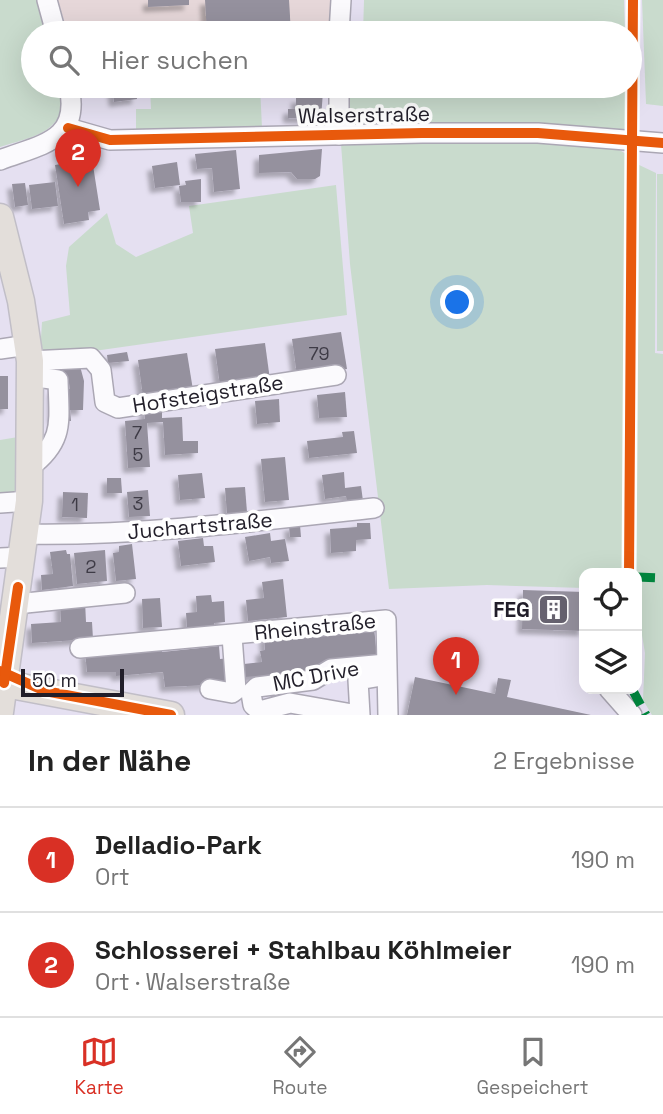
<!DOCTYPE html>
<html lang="de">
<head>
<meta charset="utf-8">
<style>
  body { margin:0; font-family:"Space Grotesk",sans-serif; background:#f2f2f2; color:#222 }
  .controls { position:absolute; right:21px; bottom:21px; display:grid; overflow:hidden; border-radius:14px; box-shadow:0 7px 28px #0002 }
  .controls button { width:63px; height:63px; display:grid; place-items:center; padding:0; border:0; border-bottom:2px solid #e0e0e0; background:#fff; color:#222; font:35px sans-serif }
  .scale { position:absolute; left:21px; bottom:18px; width:103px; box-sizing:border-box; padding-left:7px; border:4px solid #211e29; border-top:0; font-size:19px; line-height:24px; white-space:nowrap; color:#211e29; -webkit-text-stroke:5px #fff; paint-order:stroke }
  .you { position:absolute; left:458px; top:303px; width:24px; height:24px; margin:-18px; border:5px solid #fff; border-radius:50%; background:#1a73e8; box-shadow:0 0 0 10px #1a73e833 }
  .badge { display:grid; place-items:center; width:46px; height:46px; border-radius:50%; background:#d93025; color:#fff; font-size:23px; font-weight:700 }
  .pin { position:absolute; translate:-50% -58px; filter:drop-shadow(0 2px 4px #0008) }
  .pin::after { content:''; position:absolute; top:37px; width:24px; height:21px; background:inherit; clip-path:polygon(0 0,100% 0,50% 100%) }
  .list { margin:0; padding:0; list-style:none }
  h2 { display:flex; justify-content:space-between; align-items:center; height:91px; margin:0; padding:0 28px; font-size:30px }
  h2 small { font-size:23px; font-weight:400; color:#767676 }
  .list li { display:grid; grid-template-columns:46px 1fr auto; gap:21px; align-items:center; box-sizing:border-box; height:105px; padding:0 28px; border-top:2px solid #e0e0e0 }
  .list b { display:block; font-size:26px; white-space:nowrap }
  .list p { margin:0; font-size:23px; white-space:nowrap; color:#767676 }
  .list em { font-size:23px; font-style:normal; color:#767676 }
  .icon { flex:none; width:38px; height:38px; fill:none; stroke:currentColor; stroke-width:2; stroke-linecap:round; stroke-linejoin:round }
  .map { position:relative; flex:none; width:663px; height:715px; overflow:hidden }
  .search { position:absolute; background:#fff; box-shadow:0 7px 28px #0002; left:21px; right:21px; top:21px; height:77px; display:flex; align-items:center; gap:18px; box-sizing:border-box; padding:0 24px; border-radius:38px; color:#767676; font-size:26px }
  .sheet { height:301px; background:#fff }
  nav { display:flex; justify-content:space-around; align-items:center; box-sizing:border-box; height:98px; border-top:2px solid #e0e0e0; background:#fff; font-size:19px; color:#767676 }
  nav a { display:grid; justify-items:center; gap:4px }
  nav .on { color:#d93025 }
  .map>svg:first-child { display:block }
  .industrial { fill:#e6d7d9 }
  .green { fill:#c9dbcd }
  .building { fill:#95919e; filter:url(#shadow) }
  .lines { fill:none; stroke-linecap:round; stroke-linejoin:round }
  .minor-casing { stroke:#aba7b4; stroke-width:22 }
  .major-casing { stroke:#c1bec7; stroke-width:29 }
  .minor { stroke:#fbfafd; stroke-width:19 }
  .major { stroke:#e3deda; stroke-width:26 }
  .quiet { stroke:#00873e; stroke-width:9; stroke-dasharray:18 9; stroke-linecap:butt }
  .cycleway-casing { stroke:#fff; stroke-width:15 }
  .cycleway { stroke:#e8590c; stroke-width:10 }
  .labels { text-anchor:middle; stroke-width:7; stroke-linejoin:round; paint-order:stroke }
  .number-label { font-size:18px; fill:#3e3b46 }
  .street-label { font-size:21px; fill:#211e29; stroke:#fff }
  .poi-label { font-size:21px; font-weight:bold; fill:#211e29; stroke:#fff; text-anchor:end }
</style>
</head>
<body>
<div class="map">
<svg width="663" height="715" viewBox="0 0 663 715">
  <defs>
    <filter id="shadow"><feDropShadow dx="-5" dy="5" stdDeviation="2" flood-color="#0004"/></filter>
  </defs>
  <rect width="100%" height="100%" fill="#e5e0f1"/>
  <path class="industrial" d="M57,0h274l-2,33h-261z"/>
  <g class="green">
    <path d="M0,0h41l9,33h-17v53h29c7,46 -27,50 -62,61z"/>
    <path d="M364,0h260l1,33h-262z"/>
    <path d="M642,0h21v106l-17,-2z"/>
    <path d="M150,86h110l2,42 -126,4v-23h15z"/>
    <path d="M344,86h282l2,41 -4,6 -266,-2 -12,-13z"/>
    <path d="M492,140l122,7 14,8 -4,407 8,-169 3,-230 21,10 -1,180 8,1v361h-11l-9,-15 2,-47 -8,-47v-33h-53v15l-97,-3 -98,4 -39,-325 -9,-120z"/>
    <rect x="657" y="174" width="6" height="177"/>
    <path d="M336,185l11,130 -260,37 -47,2 2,-32 28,-7 -4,-49 3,-19 38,-34 9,31 20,13 57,-24 -4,-27z"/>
    <path d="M18,437l-2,57 -16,3v-57z"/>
  </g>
  <g class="building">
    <path d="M148,0h41v5l-41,2z"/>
    <path d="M205,0h84l2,33h-84z"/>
    <path d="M112,86h33l1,1 -10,2 1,10 -23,3z"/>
    <path d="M305,91h18l-2,28 -33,-1v-9h8v-11h9z"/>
    <path d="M322,149l-2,27 -5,3h-18l-6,-7 -32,1v-18z"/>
    <path d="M236,150l4,39 -26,3 -2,-24 -15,1 -2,-15z"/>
    <path d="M92,159l8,51 -12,2 1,8 -25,4 -9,-59z"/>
    <path d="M177,162l3,23 -25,3 -3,-22z"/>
    <path d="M201,179v23h-20l-2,-16 7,-1 -1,-4z"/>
    <path d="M55,182l3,24 -26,3 -3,-24z"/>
    <path d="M25,183l3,22 -13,2 -3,-23z"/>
    <path d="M341,332l6,37 -50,7 -5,-37z"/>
    <path d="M265,343l5,37 -50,6 -5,-37z"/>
    <path d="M127,352l2,9 -21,2 -1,-8z"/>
    <path d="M187,353l6,37 -50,7 -5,-37z"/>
    <path d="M61,366h19l4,15 -1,29h-13l1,11 -18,-1v-31h17l-2,-12h-6z"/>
    <rect x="0" y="376" width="8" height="33"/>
    <path d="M345,392l2,25 -28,1 -2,-23z"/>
    <path d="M279,399l1,23 -23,2 -2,-23z"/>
    <path d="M162,408v10l20,-1 1,24h15v12l-33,2 -2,-33 -16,1 3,44 -22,1 -3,-47 20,-2 -1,-10z"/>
    <path d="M354,431l3,22 -48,5 -2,-17 36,-4 -1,-5z"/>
    <path d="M285,457l4,43 -24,2 -4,-43z"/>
    <path d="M344,472l1,16 16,-2 2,15 -16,2 -1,-7 -21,3 -3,-24z"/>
    <path d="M202,473l3,25 -25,2 -2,-25z"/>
    <path d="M107,478h14l1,15h-15z"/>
    <path d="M245,487l2,25 -20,2 -2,-26z"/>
    <path d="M148,490l2,26 -21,1 -2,-25z"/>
    <path d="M63,492l25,1 -1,25 -25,-1z"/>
    <path d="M357,523h13l1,16 -15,1v11l-25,2 -1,-24 27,-2z"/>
    <path d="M300,525l1,12h-11l-1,-11z"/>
    <path d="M270,533l1,8 14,-2 4,22 -18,2 -1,-6 -21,4 -4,-24z"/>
    <path d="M203,538l1,8h9l2,16 -34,4 -3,-25z"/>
    <path d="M132,544l4,35 -20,2 -3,-28 6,-1v-6z"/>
    <path d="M66,550l1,4h3l3,32 -31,4 -1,-15 12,-1 -3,-22z"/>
    <path d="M105,550l2,31 -30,3 -3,-31z"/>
    <path d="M283,579l4,38 -39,4 -2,-21 18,-2 -2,-16z"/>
    <path d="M523,590l61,2v39l-62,-2z"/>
    <path d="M211,595l1,7 12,-1 1,21 -11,1 1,5 -28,-1 -1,-14 11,-1 -1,-16z"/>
    <path d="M160,598l2,29 -19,1 -1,-29z"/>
    <path d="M85,601l1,21h6l1,17 -61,4 -1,-19 30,-2 -1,-19z"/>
    <path d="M374,627l3,30 -66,11 1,6 -68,3v-13l18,-2 -2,-11 5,-1 -1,-14z"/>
    <path d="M161,644l1,8 57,-6 1,13 10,-1 2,26 -67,3 -2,-15 -47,4v-4h-29l-2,-20z"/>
    <path d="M415,677l80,17 3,-16 13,2 -4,17 84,18h-184z"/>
  </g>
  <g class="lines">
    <defs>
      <g id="minor">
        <path d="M47,0l9,33"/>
        <path d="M339,33l2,-33"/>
        <path d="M339,86v49"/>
        <path d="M68,128l42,12 312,-7h116l125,10"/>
        <path d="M0,160c42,-16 81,-19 69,-74"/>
        <path d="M0,349l28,-4"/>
        <path d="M30,361l61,-3 10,12 4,32 13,6 218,-33"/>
        <path d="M29,468c36,-27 30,-46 29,-88l-28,-4"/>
        <path d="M0,503l29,-2"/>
        <path d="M25,534c117,2 233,-13 349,-26"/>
        <path d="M0,558l22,-1"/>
        <path d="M16,604l109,-11"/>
        <path d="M80,648l306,-28 2,95"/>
        <path d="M210,689l22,4 4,-3 -4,-54"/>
        <path d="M609,689l23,26"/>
        <path d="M358,715l-68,-12 -30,8 -7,-6 -2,-12 6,-6 56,-7 18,-11 55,-5"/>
        <path d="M360,715l-2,-35 24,-4"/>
      </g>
      <g id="major">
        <path d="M0,217l21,84 9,60 -1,140 -29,211"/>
        <path d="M0,683l171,32"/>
      </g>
    </defs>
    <use href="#minor" class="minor-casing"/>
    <use href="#major" class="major-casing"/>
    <use href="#minor" class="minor"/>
    <use href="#major" class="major"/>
    <g class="quiet">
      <path d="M637,577l26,1"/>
      <path d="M632,689l14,26"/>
    </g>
    <defs>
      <g id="cycleway">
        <path d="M68,128l42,12 312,-7h116l125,10"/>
        <path d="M629,573l4,-573"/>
        <path d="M0,671l45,20 126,24"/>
        <path d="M4,683l14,-96"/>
      </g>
    </defs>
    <use href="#cycleway" class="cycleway-casing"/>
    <use href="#cycleway" class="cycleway"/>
  </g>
  <defs>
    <symbol id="building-square" viewBox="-11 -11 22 22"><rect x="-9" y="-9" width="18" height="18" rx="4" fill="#66626f" stroke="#fff"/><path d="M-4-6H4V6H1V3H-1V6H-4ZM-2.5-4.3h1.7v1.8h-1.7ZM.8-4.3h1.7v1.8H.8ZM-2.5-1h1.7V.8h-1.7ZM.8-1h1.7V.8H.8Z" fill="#fff"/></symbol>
  </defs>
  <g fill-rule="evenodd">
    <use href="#building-square" x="536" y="592" width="35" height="35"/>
  </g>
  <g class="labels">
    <g class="number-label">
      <text x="319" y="360">79</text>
      <text x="137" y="439">7</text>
      <text x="138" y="461">5</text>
      <text x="138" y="510">3</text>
      <text x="75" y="511">1</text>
      <text x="91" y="573">2</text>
    </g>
    <g class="street-label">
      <text transform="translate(364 115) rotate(-1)" y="7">Walserstraße</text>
      <text transform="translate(208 394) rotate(-9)" y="7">Hofsteigstraße</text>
      <text transform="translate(200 526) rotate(-5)" y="7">Juchartstraße</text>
      <text transform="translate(315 627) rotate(-6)" y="7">Rheinstraße</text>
      <text transform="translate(316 676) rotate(-11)" y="7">MC Drive</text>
    </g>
    <g class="poi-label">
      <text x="530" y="617">FEG</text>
    </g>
  </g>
</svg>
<div class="controls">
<button><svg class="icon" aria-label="locate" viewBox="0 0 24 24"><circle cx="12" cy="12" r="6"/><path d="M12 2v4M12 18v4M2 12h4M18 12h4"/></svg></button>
<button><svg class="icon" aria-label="layers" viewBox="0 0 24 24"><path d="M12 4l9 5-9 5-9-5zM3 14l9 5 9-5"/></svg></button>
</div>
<div class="scale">50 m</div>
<div class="you"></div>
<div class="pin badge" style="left:456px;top:695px">1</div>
<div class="pin badge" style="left:78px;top:187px">2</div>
<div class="search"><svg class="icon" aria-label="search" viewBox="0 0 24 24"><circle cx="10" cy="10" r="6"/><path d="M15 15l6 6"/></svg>Hier suchen</div>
</div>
<section class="sheet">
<h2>In der Nähe<small>2 Ergebnisse</small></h2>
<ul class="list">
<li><span class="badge">1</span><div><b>Delladio-Park</b><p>Ort</p></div><em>190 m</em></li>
<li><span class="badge">2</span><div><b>Schlosserei + Stahlbau Köhlmeier</b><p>Ort · Walserstraße</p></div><em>190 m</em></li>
</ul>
</section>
<nav>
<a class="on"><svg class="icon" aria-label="map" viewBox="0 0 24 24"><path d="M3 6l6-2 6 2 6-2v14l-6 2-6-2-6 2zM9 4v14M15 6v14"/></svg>Karte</a>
<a><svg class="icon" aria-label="directions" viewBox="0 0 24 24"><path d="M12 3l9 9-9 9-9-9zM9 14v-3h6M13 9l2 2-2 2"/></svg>Route</a>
<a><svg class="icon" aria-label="saved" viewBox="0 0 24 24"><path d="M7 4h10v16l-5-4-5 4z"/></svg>Gespeichert</a>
</nav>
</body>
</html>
